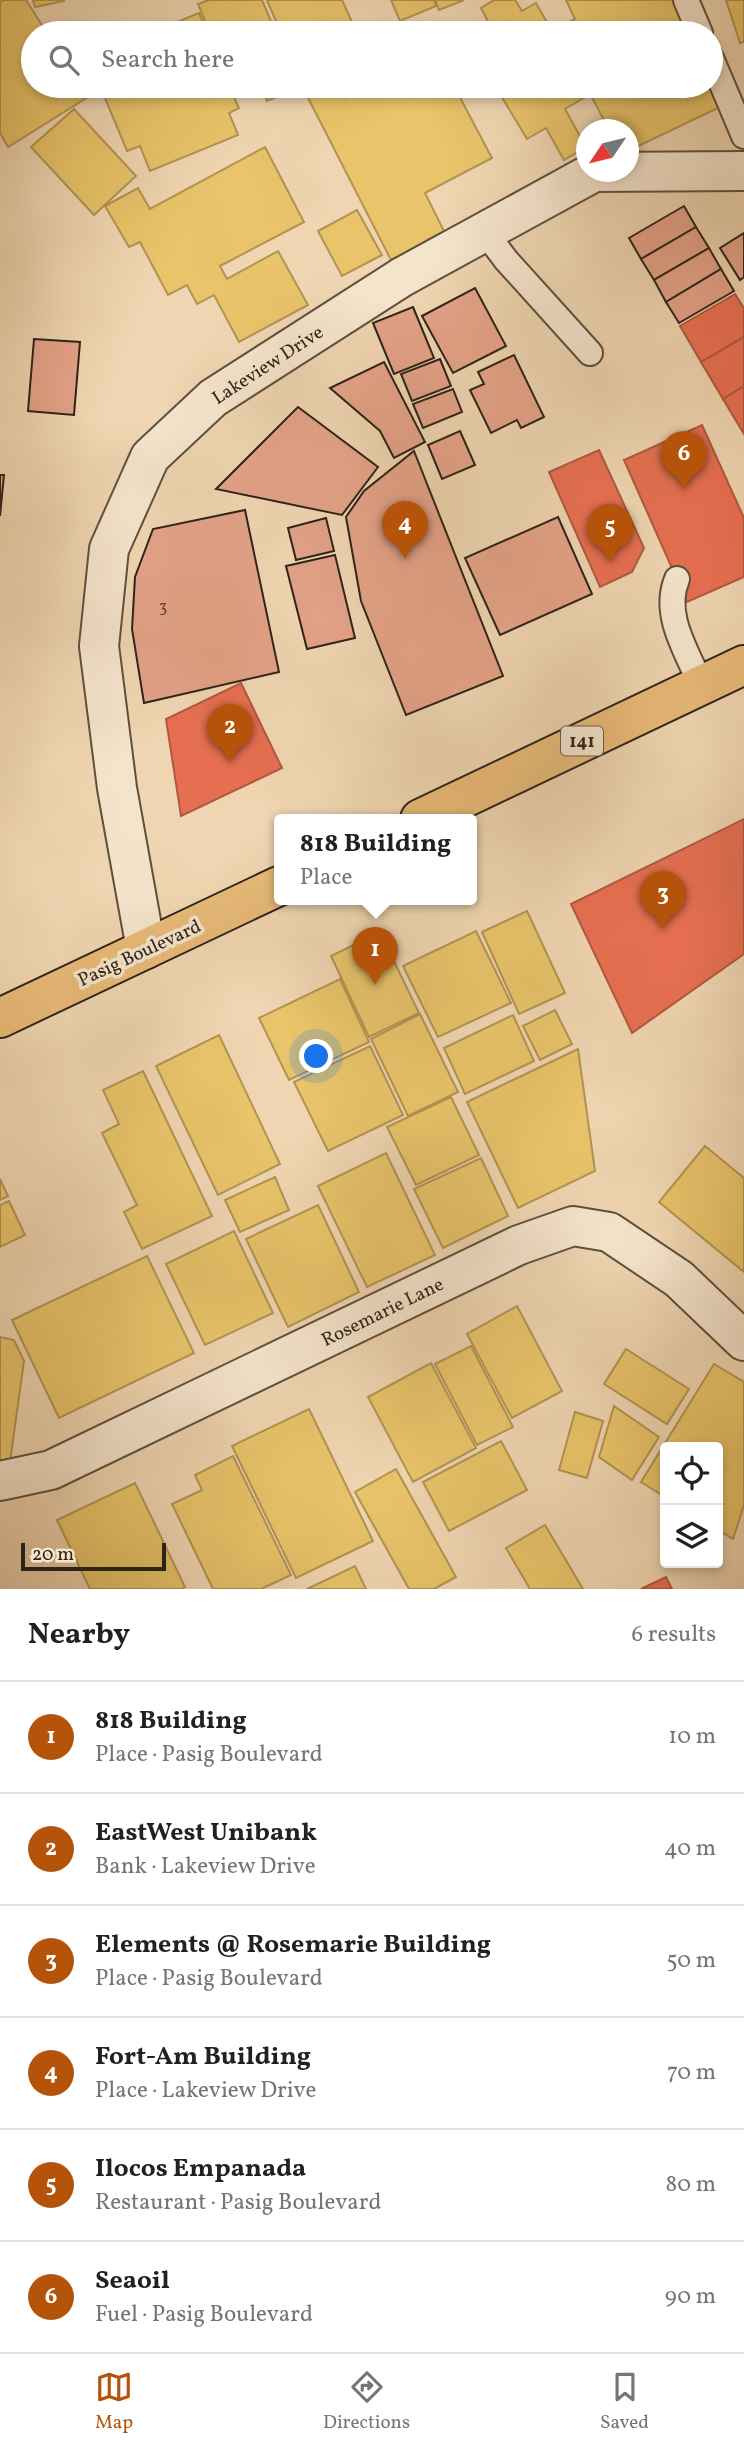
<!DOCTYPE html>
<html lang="en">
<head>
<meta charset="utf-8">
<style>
  body { margin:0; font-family:Vollkorn,serif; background:#f2f2f2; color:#202124 }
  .controls { position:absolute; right:21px; bottom:21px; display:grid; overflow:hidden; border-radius:7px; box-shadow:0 4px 10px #0003 }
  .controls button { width:63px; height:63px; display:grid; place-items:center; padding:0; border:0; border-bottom:2px solid #e0e0e0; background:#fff; color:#202124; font:35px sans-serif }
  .compass { position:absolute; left:576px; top:119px; width:63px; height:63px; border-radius:50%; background:#fff; box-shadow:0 4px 10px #0003; rotate:235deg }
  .scale { position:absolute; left:21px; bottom:18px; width:145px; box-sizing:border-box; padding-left:7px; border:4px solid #2e2319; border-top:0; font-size:19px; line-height:24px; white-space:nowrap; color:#2e2319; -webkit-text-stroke:5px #f5e4cc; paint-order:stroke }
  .you { position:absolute; left:317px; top:1057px; width:24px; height:24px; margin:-18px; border:5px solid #fff; border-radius:50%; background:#1a73e8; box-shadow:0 0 0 10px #1a73e833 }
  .badge { display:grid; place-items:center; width:46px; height:46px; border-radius:50%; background:#b45309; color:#fff; font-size:23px; font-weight:700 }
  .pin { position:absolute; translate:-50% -58px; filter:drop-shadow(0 2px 4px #0008) }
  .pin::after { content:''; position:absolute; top:37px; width:24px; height:21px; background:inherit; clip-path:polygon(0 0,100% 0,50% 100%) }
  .popup { position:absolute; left:274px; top:814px; width:203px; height:91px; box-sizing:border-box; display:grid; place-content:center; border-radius:7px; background:#fff; filter:drop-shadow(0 2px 5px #0005); font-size:23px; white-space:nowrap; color:#757577 }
  .popup b { font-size:26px; color:#202124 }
  .popup::after { content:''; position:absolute; left:50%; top:100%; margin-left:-14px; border:14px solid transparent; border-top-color:#fff }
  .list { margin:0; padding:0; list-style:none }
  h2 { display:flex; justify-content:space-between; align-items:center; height:91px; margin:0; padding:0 28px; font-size:30px }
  h2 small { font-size:23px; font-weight:400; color:#757577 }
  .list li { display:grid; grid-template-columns:46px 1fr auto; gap:21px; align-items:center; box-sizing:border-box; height:112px; padding:0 28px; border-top:2px solid #e0e0e0 }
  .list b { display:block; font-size:26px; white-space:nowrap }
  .list p { margin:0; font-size:23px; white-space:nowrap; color:#757577 }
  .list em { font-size:23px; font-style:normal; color:#757577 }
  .icon { flex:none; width:38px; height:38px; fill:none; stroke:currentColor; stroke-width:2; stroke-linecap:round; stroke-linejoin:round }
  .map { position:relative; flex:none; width:744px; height:1589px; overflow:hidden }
  .search { position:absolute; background:#fff; box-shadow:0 4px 10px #0003; left:21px; right:21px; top:21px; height:77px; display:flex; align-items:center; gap:18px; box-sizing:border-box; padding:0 24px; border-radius:38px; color:#757577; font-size:26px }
  .sheet { height:763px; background:#fff }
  nav { display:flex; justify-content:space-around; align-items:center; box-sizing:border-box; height:98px; border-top:2px solid #e0e0e0; background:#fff; font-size:19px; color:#757577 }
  nav a { display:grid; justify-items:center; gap:4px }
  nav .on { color:#b45309 }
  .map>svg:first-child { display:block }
  .homes { fill:#e9c46a; stroke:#b19452; stroke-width:2 }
  .shops { fill:#e76f51; stroke:#b05840; stroke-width:2 }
  .building { fill:#e4a288; stroke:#2e2319; stroke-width:2 }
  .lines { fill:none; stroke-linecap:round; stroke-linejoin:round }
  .lane-casing { stroke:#5e503f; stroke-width:28 }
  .street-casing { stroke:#5e503f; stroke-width:42 }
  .primary-casing { stroke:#2e2319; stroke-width:42 }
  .lane { stroke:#f5e4cc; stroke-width:24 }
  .street { stroke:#f5e4cc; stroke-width:38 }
  .primary { stroke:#e8ba78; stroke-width:38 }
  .labels { text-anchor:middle; stroke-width:7; stroke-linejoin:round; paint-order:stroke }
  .number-label { font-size:16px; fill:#5c4335 }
  .shield { fill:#f5e4cc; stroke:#6a5d4f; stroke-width:2 }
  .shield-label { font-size:18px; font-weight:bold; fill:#2e2319 }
  .street-label { font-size:19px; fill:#2e2319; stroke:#f5e4cc }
</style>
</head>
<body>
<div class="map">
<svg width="744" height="1589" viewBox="0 0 744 1589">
  <rect width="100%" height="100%" fill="#efd5b1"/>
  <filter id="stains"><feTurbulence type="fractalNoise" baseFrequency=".00286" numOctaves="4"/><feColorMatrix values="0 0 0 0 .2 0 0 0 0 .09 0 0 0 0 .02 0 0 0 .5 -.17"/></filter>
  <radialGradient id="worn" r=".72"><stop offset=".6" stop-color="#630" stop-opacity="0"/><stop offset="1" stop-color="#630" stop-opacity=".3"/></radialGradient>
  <g class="homes">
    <path d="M3,0h23l21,33h-14v53h48l7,11 -80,50 -8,-14v-131z"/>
    <path d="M33,0h31v1l-29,6z"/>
    <path d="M209,0h53l14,33h-66l-12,-29z"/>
    <path d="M267,0h75l15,33h-76z"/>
    <path d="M391,0h43l2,6 -36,15z"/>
    <path d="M435,0h29l-25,10z"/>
    <path d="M494,0h21l7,11 14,-8 17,30h-68l7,-4 -11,-21z"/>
    <path d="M566,0h110l14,33h-131l-3,-5 19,-9z"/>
    <path d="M726,0h18v42l-4,1z"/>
    <path d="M199,13l9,20h-58z"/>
    <path d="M100,86h129l10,22 -10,5 9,22 -88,36 -10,-25 -13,5z"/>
    <path d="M260,86h38l1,2 -32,13z"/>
    <path d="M306,86h32l6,12 25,-12h85l38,72 -67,35 19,38 -53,29 -88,-172z"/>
    <path d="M502,86h81l6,9 -24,14 21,38 -22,13 -18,-32 -19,11 -30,-50z"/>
    <path d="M586,86h125l11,20 -94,45v-21h-19z"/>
    <path d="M74,109l62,67 -42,39 -63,-68z"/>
    <path d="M265,147l39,75 -84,44 7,13 51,-28 30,54 -69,37 -25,-47 -17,9 -10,-19 -19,10 -28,-53 -11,5 -24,-41 33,-18 12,21z"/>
    <path d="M357,210l25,45 -40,21 -24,-45z"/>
    <path d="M527,911l38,82 -46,21 -37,-82z"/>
    <path d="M476,931l35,72 -73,34 -35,-71z"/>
    <path d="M380,932l39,81 -50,24 -38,-81z"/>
    <path d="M340,979l29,63 -80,38 -30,-62z"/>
    <path d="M555,1010l17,34 -32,16 -17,-34z"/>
    <path d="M420,1014l38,78 -50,24 -37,-77z"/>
    <path d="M513,1015l21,46 -69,33 -21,-46z"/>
    <path d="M219,1035l61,129 -62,31 -62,-129z"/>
    <path d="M370,1046l33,69 -75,36 -34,-69z"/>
    <path d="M578,1049l17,122 -77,37 -51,-106z"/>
    <path d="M143,1071l69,145 -70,33 -18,-37 13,-7 -35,-72 17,-9 -16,-34z"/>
    <path d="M451,1097l28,58 -63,30 -29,-58z"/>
    <path d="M705,1146l39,32v94l-85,-70z"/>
    <path d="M386,1153l49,102 -68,32 -49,-101z"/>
    <path d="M481,1158l27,58 -65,32 -29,-59z"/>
    <path d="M275,1177l14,33 -49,22 -15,-32z"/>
    <path d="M0,1179l8,17 -8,4z"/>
    <path d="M9,1201l16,34 -25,12v-42z"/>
    <path d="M318,1205l41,87 -71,35 -42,-88z"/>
    <path d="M234,1231l39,82 -68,32 -39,-81z"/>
    <path d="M147,1256l47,97 -135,65 -47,-98z"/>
    <path d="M517,1306l45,85 -50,27 -45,-84z"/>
    <path d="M0,1337l14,3 10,21 -14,101 -10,-2z"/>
    <path d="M471,1346l42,81 -36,18 -42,-81z"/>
    <path d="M626,1349l63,40 -22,35 -63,-40z"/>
    <path d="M431,1363l45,85 -63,34 -45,-85z"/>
    <path d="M714,1364l30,18v123l-11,34 -15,-9v-83h-53v50l-24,-15z"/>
    <path d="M614,1406l45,31 -27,43 -33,-23z"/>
    <path d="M309,1409l64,132 -77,37 -64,-132z"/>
    <path d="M575,1412l28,9 -16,57 -28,-8z"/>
    <path d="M501,1441l26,49 -78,41 -26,-49z"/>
    <path d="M233,1456l58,119 -30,14h-48l-41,-85 30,-14 -7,-15z"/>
    <path d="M396,1469l60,108 -22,12h-25l-54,-97z"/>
    <path d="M135,1483l50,104 -4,2h-91l-33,-69z"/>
    <path d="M545,1525l38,64h-53l-24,-41z"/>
    <path d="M355,1566l11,23h-59z"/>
  </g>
  <g class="shops">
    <path d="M735,294l9,14v29l-43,25 -21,-36z"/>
    <path d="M744,337v49l-21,13 -22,-37z"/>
    <path d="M744,386v48l-21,-35z"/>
    <path d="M702,425l42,93v59l-57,25 -63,-142z"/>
    <path d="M599,450l45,98 -12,24 -32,15 -51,-115z"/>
    <path d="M241,683l41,85 -101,48 -15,-97z"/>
    <path d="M744,819v135l-112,79 -61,-129z"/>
    <path d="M666,1577l6,12h-31z"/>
  </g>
  <g class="building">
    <path d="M684,206l12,21 -55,32 -12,-21z"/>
    <path d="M696,227l13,21 -55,32 -13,-21z"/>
    <path d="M744,233v44l-4,3 -20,-32z"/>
    <path d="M709,248l12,21 -55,33 -12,-22z"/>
    <path d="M721,269l13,22 -55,32 -13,-21z"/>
    <path d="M475,288l31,58 -53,27 -31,-57z"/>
    <path d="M413,307l21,51 -40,16 -21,-51z"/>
    <path d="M34,339l46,3 -6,73 -46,-4z"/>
    <path d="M514,355l30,62 -23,11 -4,-8 -26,13 -21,-43 14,-6 -6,-12z"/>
    <path d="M440,359l11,27 -39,15 -11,-27z"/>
    <path d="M384,362l41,80 -31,16 -14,-27 -50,-43z"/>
    <path d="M453,389l9,23 -39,16 -10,-24z"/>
    <path d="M298,407l80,60 -36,48 -126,-26z"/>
    <path d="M460,431l15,34 -33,14 -14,-34z"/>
    <path d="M414,451l89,225 -97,39 -45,-114 -15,-84 18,-26z"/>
    <path d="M0,475h4l-4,41z"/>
    <path d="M245,510l34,162 -135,31 -12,-74 3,-52 18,-48z"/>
    <path d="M558,517l34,77 -92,41 -35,-77z"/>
    <path d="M326,518l8,33 -38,9 -8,-32z"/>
    <path d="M335,555l20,83 -48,11 -21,-83z"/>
  </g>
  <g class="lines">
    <defs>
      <g id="lane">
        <path d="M686,0l14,33"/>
        <path d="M711,58l33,78"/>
        <path d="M485,232l21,28 84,93"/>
        <path d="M677,579c-15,36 10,72 24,106"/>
      </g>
      <g id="street">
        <path d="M146,949l-29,-161 -18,-142 10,-97 41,-92 63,-59 189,-121 192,-105 150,-1"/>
        <path d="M0,1481l51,-11 468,-225 54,-19 36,6 70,47 65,62"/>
      </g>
      <g id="primary">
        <path d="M420,819l324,-154"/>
        <path d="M0,1018l279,-132"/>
      </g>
    </defs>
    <use href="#lane" class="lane-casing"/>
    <use href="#street" class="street-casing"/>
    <use href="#primary" class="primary-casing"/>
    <use href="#lane" class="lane"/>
    <use href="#street" class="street"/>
    <use href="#primary" class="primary"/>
  </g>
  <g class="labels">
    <g class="number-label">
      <text x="163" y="612">3</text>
    </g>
    <rect class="shield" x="561" y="726.5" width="42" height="29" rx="5"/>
    <g class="shield-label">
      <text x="582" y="747">141</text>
    </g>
    <g class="street-label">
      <text transform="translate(267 364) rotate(-33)" y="7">Lakeview Drive</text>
      <text transform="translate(139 952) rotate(-25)" y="7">Pasig Boulevard</text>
      <text transform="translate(382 1311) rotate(-26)" y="7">Rosemarie Lane</text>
    </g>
  </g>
  <rect width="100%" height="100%" filter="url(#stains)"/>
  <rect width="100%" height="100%" fill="url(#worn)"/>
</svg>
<div class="controls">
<button><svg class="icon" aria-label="locate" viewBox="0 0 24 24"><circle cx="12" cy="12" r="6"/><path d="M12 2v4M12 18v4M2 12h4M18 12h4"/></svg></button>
<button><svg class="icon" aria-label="layers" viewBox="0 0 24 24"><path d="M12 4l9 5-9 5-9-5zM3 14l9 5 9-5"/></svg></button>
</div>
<svg class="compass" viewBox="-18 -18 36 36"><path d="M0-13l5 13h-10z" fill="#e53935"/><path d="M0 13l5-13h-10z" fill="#757577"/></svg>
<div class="scale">20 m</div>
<div class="you"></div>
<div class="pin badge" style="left:375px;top:985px">1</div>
<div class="popup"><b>818 Building</b>Place</div>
<div class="pin badge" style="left:230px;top:762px">2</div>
<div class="pin badge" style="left:663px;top:929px">3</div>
<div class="pin badge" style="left:405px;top:559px">4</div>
<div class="pin badge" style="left:610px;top:562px">5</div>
<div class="pin badge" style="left:684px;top:489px">6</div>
<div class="search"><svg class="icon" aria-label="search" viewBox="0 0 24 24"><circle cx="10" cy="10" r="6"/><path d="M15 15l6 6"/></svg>Search here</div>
</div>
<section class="sheet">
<h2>Nearby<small>6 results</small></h2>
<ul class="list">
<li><span class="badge">1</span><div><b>818 Building</b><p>Place · Pasig Boulevard</p></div><em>10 m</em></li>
<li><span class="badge">2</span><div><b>EastWest Unibank</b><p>Bank · Lakeview Drive</p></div><em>40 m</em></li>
<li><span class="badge">3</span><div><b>Elements @ Rosemarie Building</b><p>Place · Pasig Boulevard</p></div><em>50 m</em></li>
<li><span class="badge">4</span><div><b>Fort-Am Building</b><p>Place · Lakeview Drive</p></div><em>70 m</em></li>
<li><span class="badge">5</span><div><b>Ilocos Empanada</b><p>Restaurant · Pasig Boulevard</p></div><em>80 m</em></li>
<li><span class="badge">6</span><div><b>Seaoil</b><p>Fuel · Pasig Boulevard</p></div><em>90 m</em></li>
</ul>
</section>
<nav>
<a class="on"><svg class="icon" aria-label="map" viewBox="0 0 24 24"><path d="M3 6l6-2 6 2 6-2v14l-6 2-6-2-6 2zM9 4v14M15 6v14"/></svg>Map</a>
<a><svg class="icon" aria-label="directions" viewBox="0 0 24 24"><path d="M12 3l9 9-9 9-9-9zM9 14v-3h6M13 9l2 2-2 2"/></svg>Directions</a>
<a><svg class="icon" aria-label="saved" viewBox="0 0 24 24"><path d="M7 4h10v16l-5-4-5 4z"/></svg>Saved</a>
</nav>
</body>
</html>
